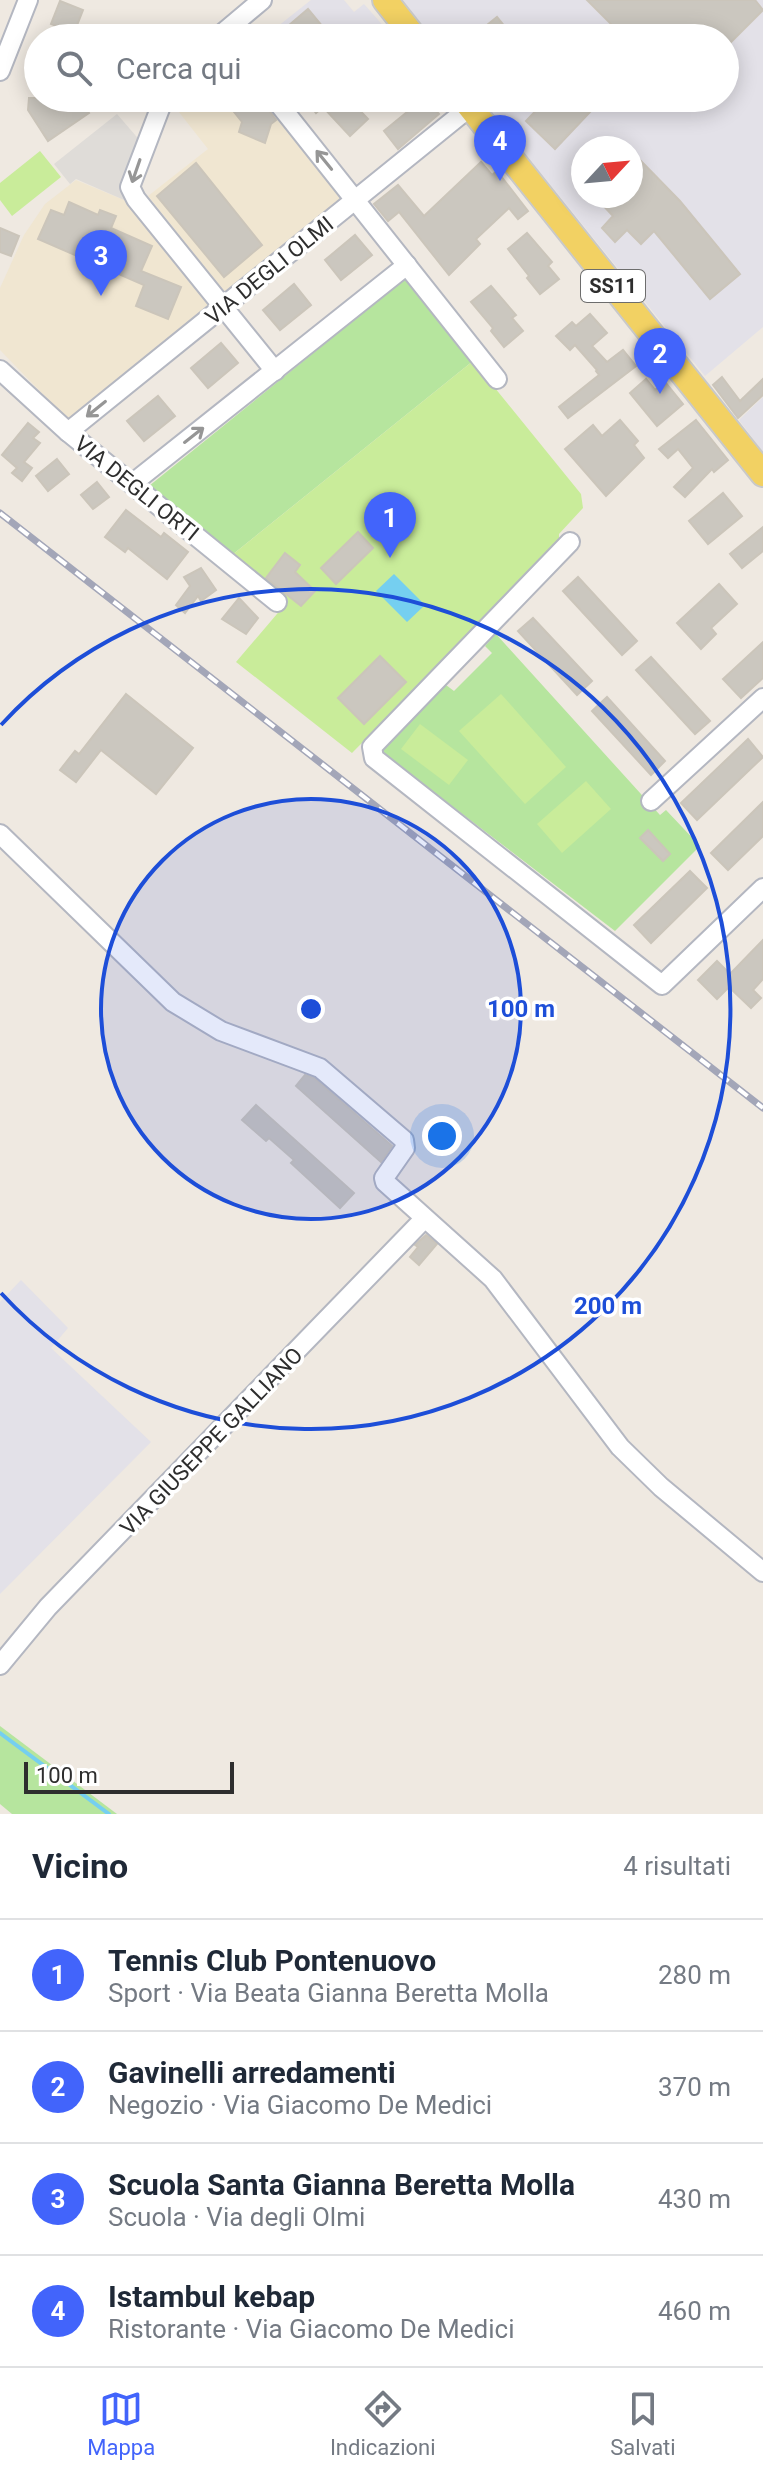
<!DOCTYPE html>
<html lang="it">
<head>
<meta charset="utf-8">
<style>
  body { margin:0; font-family:Roboto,sans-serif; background:#f6f6f7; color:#1f2937 }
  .compass { position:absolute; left:571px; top:136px; width:72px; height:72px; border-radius:50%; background:#fff; box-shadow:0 4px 20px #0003; rotate:64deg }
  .scale { position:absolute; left:24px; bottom:20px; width:210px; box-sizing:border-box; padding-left:8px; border:4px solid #2e2e2e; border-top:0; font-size:22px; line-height:28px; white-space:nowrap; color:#2e2e2e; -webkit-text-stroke:6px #fff; paint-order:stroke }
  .you { position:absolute; left:442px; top:1136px; width:28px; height:28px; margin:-20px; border:6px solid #fff; border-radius:50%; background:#1a73e8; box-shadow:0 0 0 12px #1a73e833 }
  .badge { display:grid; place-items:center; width:52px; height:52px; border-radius:50%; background:#4264fb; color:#fff; font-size:26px; font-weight:700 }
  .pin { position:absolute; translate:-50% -66px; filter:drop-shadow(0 2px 4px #0008) }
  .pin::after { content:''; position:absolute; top:42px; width:28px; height:24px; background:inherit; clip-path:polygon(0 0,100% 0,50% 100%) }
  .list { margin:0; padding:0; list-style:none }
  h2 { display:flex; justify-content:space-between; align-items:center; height:104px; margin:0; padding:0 32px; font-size:34px }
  h2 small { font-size:26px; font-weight:400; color:#747a83 }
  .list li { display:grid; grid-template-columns:52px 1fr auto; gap:24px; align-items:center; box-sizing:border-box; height:112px; padding:0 32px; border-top:2px solid #e0e1e3 }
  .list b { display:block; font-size:30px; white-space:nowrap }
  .list p { margin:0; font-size:26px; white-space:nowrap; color:#747a83 }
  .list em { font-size:26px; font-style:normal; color:#747a83 }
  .icon { flex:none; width:44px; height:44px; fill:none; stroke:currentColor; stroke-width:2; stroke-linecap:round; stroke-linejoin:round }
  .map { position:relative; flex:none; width:763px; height:1814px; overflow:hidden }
  .search { position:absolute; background:#fff; box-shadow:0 4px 20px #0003; left:24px; right:24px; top:24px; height:88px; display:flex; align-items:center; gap:20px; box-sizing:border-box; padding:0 28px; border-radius:44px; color:#747a83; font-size:30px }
  .sheet { height:552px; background:#fff }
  nav { display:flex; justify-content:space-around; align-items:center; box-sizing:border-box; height:112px; border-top:2px solid #e0e1e3; background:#fff; font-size:22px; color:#747a83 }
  nav a { display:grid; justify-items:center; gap:4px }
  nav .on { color:#4264fb }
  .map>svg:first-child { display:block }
  .industrial { fill:#e3e1e8; fill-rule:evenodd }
  .education { fill:#f0e6d1 }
  .green { fill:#b6e59e }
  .pitch { fill:#c9ec9a }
  .plaza { fill:#dfdcd8 }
  .water { fill:#75cff0 }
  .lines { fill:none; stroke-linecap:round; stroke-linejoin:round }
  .stream { stroke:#75cff0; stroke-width:4 }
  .building { fill:#cbc7bf; stroke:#cbc5ba; stroke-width:2 }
  .minor-casing { stroke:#b4b7c1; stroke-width:22 }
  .major-casing { stroke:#c9c9c9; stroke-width:28 }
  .minor { stroke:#fff; stroke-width:18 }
  .major { stroke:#f2d163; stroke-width:24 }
  .rail-casing { stroke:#a3a6b8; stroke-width:7 }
  .rail { stroke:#fff; stroke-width:4; stroke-dasharray:12; stroke-linecap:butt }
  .oneway { stroke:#969696 }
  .ring { fill:none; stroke:#1d4ed8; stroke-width:4 }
  .labels { text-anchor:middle; stroke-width:7; stroke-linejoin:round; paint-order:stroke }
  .shield { fill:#fff; stroke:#6d6d6d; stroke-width:2 }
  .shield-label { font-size:20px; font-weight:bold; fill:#2e2e2e }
  .street-label { font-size:22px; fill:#2e2e2e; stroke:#fff }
  .centre { fill:#1d4ed8; stroke:#fff; stroke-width:4 }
  .ring-label { font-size:24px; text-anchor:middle; font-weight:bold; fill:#1d4ed8; stroke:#fff; stroke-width:7; stroke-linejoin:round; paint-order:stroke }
</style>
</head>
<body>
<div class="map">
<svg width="763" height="1814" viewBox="0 0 763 1814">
  <rect width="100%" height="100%" fill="#efe9e1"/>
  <g class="industrial">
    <path d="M311,0h33l10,12 10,-8 30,34h-131z"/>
    <path d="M400,0h363v327l-58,49 -225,-278h245v-60h-294zM583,148h48v48h-48z"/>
    <path d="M763,397v55l-24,-32z"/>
    <path d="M21,1280l47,48 -17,20 100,94 -151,152v-292z"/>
  </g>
  <g class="education">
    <path d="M177,98h90l79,98 -121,97 -77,-97 60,-47 -37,-47z"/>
    <path d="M76,180l48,20 84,105 -135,112h-8l-65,-67v-62l24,-53 21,-31z"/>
  </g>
  <g class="green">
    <path d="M406,278l67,83 -241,194 -83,-69z"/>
    <path d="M496,634l164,181 6,-5 34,36 -85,85 -235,-180 66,-66 8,6 38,-38 -7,-7z"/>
    <path d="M0,1726l117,88h-105l-12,-10z"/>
  </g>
  <g class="pitch">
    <path d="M40,151l21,26 -49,39 -12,-16v-17z"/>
    <path d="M473,361l108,133 2,14 -24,26v9l-207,210 -116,-91 52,-61 -56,-46z"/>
    <path d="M501,694l65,73 -41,37 -66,-73z"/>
    <path d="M420,724l48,36 -19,25 -48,-36z"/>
    <path d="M586,781l25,28 -49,44 -25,-29z"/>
  </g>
  <path class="plaza" d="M117,114l25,29 -14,54 -4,3 -48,-21 -6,5 -16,-20z"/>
  <path class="water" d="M394,574l31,31 -18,17 -31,-31z"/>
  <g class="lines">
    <path class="stream" d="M0,1733l109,81"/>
  </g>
  <g class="building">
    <path d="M587,0h168l8,10 -38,38v-10h-100z"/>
    <path d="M60,1l23,9 -9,23 -23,-9z"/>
    <path d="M308,9l24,29h-58z"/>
    <path d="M497,17l17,21h-43z"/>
    <path d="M29,98h50l10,15 -41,28 -20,-31z"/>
    <path d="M223,98h37l16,22 -5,4 -6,19 -26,-11 3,-10z"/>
    <path d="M304,98h44l20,21 -18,17 -27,-29 -7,6z"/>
    <path d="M424,98l15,16 -41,35 -14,-18z"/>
    <path d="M548,98h28l14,14 -35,37 -29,-28z"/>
    <path d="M640,160l40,41 60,73 -30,25 -56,-68 -13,13 -14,-14 -12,12 -13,-14 11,-12 -14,-15 5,-5h27v-27z"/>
    <path d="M481,162l11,13 5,-4 31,40 -10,8 -9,-11 -33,31 4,5 -31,31 -50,-63 -11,9 -14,-17 24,-19 26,31z"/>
    <path d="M196,163l66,82 -38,32 -67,-81z"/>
    <path d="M69,202l29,13 2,-5 16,6 -5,12 41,18 -11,25 40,16 -13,32 -32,-13 8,-21 -106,-46 13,-29 13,5z"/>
    <path d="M0,228l19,8 -8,20 -11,-4z"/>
    <path d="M527,233l25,29 -4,4 11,13 -19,15 -13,-16 2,-2 -21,-27z"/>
    <path d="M355,235l17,20 -31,25 -16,-20z"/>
    <path d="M294,284l17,21 -31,25 -17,-20z"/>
    <path d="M491,286l25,29 -4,3 11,13 -19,16 -13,-16 2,-3 -22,-26z"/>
    <path d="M590,314l17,19 -15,13 15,16 16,-12 13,16 -68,52 -9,-11 40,-32 -3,-4 1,-1 -22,-25 -5,5 -14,-14 16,-14 4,4z"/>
    <path d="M221,343l17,20 -30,25 -17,-20z"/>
    <path d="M722,377l18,24 23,-22v16l-25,23 -25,-33z"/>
    <path d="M646,379l9,11 10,-8 18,22 -26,22 -27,-33z"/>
    <path d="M158,396l17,20 -31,25 -17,-20z"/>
    <path d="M620,420l18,21 -4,4 10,13 -38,38 -41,-47 28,-24 9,11z"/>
    <path d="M696,420l32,40 -14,12 -2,-3 -27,28 -11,-10 19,-19 -15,-19 -10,9 -9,-9z"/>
    <path d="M28,423l11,9 -6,6 7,5 -16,19 8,6 -10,13 -10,-8 5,-5 -15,-13z"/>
    <path d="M57,459l12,15 -21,17 -12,-15z"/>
    <path d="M97,482l12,15 -16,12 -12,-14z"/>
    <path d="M723,493l19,23 -34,28 -19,-23z"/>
    <path d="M126,510l35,27 3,-4 24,19 -21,27 -39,-31 -3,4 -20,-15z"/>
    <path d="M763,527v24l-21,17 -12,-14z"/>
    <path d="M358,532l15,16 -37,36 -15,-16z"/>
    <path d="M285,553l15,12 -5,7 20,19 -14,15 -35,-28z"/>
    <path d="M201,568l15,22 -15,11 -3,-5 -13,17 -9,-8 14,-19 -6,-9z"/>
    <path d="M578,577l59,64 -15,14 -59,-64z"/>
    <path d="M719,584l18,20 -26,24 5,6 -15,15 -24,-26z"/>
    <path d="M239,598l19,20 -12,16 -24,-15z"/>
    <path d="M533,618l59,63 -15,14 -59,-64z"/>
    <path d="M763,642v36l-22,20 -18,-19z"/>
    <path d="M380,656l26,26 -42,42 -26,-26z"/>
    <path d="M651,657l59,64 -15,13 -59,-64z"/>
    <path d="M126,694l67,54 -37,46 -55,-44 -25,32 -16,-12 15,-19 4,3z"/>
    <path d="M607,697l58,64 -14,14 -59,-64z"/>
    <path d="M748,739l15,18 -66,63 -16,-17z"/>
    <path d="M763,802v34l-35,34 -17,-17z"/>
    <path d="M648,830l22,24 -7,7 -23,-23z"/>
    <path d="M690,871l17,17 -56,55 -17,-18z"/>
    <path d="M763,940v39l-10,11 8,8 -10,10 -22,-21 -12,12 -19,-19 19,-19 13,13z"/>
    <path d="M305,1075l9,3 78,68 -11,16 -85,-76z"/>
    <path d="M256,1105l98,88 -14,15 -49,-45 3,-3 -25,-22 -3,3 -24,-21z"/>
    <path d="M426,1235l11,9 -18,21 -9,-8 8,-10 -3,-2z"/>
  </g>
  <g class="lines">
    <defs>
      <g id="minor">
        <path d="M217,38l45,-38"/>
        <path d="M0,71l28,-71"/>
        <path d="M164,98l-34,89 6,12 139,172"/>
        <path d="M274,98l223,281"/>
        <path d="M0,370l68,62 209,170"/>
        <path d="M68,432l402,-325"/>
        <path d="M133,483l274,-218"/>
        <path d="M570,542l-198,205 2,11 288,227 101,-97"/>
        <path d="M651,801l112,-103"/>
        <path d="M0,834l173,168 48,29 99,37 84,72 1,8 -21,30 1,4 108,97 127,168 41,40 102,85"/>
        <path d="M0,1665l48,-58 376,-388"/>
      </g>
      <g id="major">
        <path d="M385,0l30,38"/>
        <path d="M463,98l300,376"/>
      </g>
    </defs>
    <use href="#minor" class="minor-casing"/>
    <use href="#major" class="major-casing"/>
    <use href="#minor" class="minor"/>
    <use href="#major" class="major"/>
    <defs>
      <path id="rail" d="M0,513l763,595"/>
    </defs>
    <use href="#rail" class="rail-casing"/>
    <use href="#rail" class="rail"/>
  </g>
  <defs><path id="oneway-shaft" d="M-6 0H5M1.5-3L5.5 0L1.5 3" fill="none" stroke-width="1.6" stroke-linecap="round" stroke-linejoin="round" transform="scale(2)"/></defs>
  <g class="oneway">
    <use href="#oneway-shaft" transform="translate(324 160) rotate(-129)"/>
    <use href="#oneway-shaft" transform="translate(136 171) rotate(109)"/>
    <use href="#oneway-shaft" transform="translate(96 409) rotate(141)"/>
    <use href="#oneway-shaft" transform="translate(194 435) rotate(-38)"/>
  </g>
  <circle cx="311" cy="1009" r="210" fill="#1d4ed8" fill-opacity=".12"/>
  <g class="ring">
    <circle cx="311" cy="1009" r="210"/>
    <path d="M1 725A420 420 0 1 1 1 1293"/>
  </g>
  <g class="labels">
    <rect class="shield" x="581" y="270" width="64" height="32" rx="6"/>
    <g class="shield-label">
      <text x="613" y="293">SS11</text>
    </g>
    <g class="street-label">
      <text transform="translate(269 270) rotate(-39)" y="8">VIA DEGLI OLMI</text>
      <text transform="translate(137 488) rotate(39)" y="8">VIA DEGLI ORTI</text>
      <text transform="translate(211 1441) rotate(-46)" y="8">VIA GIUSEPPE GALLIANO</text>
    </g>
  </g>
  <circle cx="311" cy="1009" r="12" class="centre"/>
  <g class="ring-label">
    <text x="521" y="1017">100 m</text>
    <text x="608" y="1314">200 m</text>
  </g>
</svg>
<svg class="compass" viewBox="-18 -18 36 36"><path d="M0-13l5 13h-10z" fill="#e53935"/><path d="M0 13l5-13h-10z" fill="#747a83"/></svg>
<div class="scale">100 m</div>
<div class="you"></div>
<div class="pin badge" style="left:390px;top:558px">1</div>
<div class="pin badge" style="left:660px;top:394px">2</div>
<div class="pin badge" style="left:101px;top:296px">3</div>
<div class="pin badge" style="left:500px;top:181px">4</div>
<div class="search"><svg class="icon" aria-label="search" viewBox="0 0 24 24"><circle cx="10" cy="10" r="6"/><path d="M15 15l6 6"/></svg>Cerca qui</div>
</div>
<section class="sheet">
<h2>Vicino<small>4 risultati</small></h2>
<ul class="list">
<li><span class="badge">1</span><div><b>Tennis Club Pontenuovo</b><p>Sport · Via Beata Gianna Beretta Molla</p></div><em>280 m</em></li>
<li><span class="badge">2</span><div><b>Gavinelli arredamenti</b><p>Negozio · Via Giacomo De Medici</p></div><em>370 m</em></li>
<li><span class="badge">3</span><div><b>Scuola Santa Gianna Beretta Molla</b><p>Scuola · Via degli Olmi</p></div><em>430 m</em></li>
<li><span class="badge">4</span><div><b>Istambul kebap</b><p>Ristorante · Via Giacomo De Medici</p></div><em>460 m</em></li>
</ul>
</section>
<nav>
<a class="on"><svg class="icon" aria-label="map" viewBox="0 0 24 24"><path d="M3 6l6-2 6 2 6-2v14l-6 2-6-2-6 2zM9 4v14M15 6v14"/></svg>Mappa</a>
<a><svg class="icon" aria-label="directions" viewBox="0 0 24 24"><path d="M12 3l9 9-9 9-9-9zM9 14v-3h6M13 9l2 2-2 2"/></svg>Indicazioni</a>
<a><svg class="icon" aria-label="saved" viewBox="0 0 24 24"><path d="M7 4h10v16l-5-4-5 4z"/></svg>Salvati</a>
</nav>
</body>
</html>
